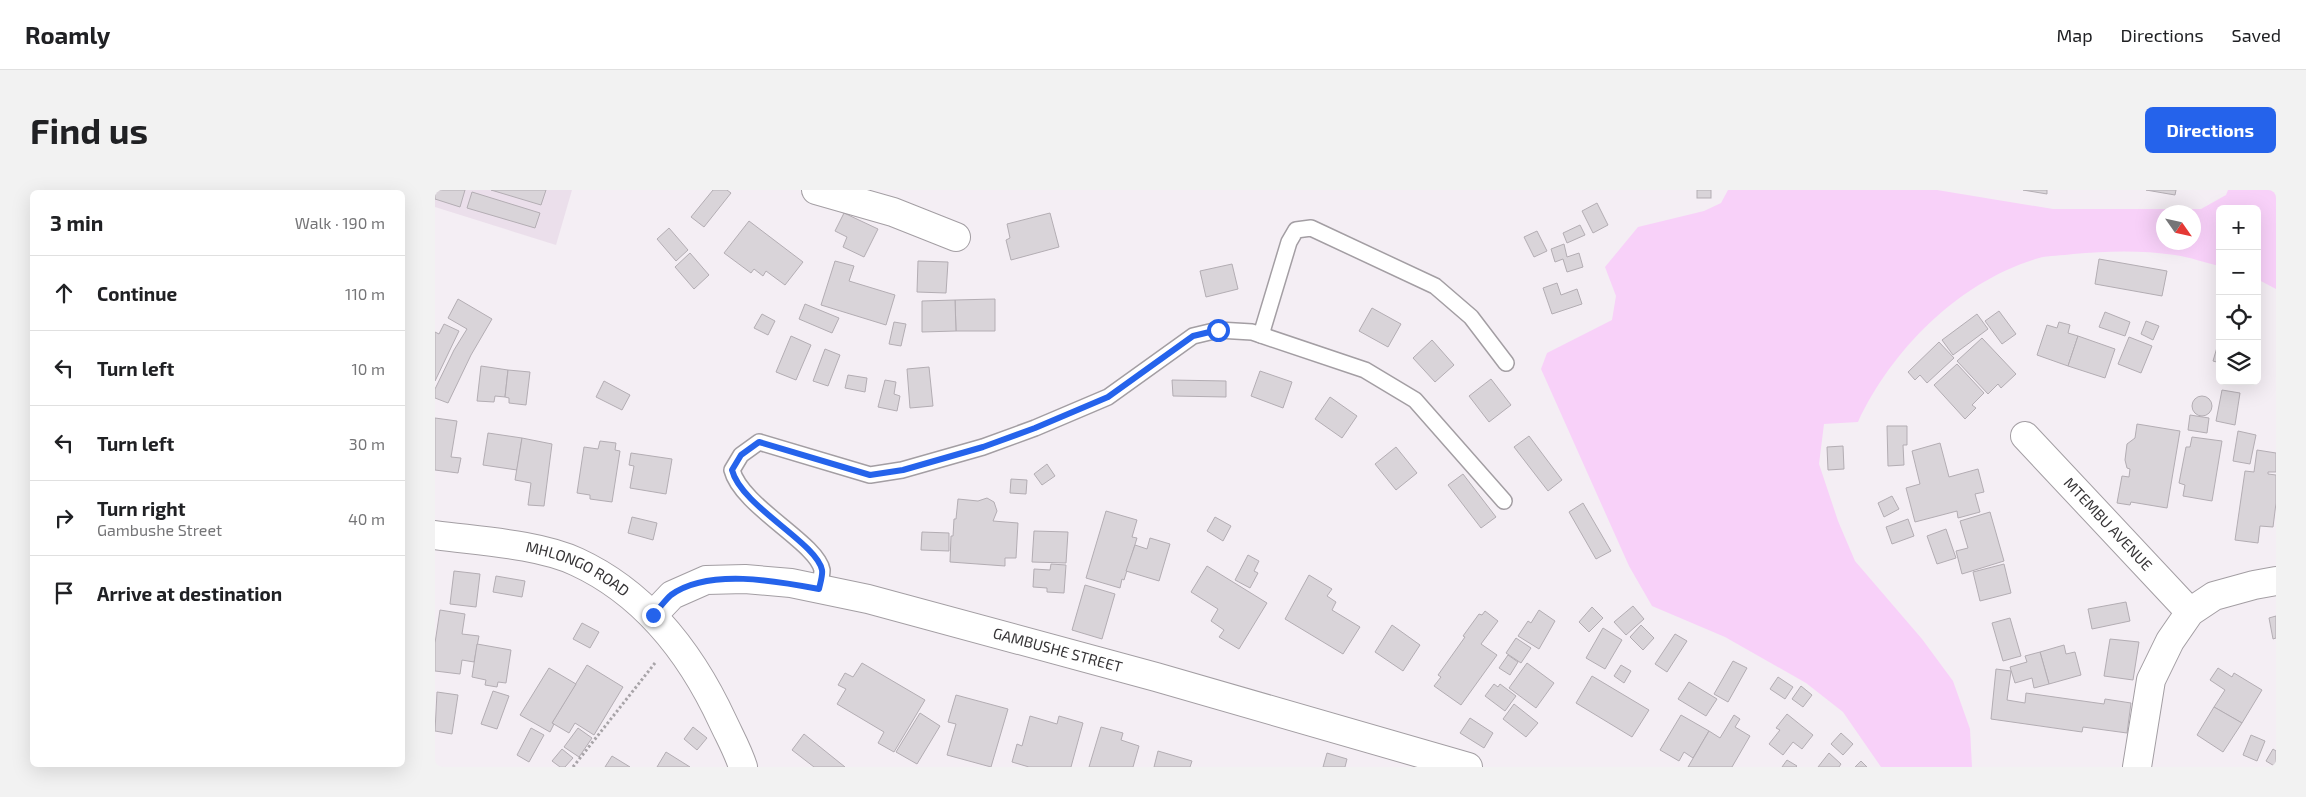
<!DOCTYPE html>
<html lang="en">
<head>
<meta charset="utf-8">
<style>
  body { margin:0; font-family:"Exo 2",sans-serif; background:#f2f2f2; color:#202124 }
  .controls { position:absolute; right:15px; top:15px; display:grid; overflow:hidden; border-radius:8px; box-shadow:0 5px 20px #0002 }
  .controls button { width:45px; height:45px; display:grid; place-items:center; padding:0; border:0; border-bottom:1px solid #e0e0e0; background:#fff; color:#202124; font:25px sans-serif }
  .compass { position:absolute; left:1721px; top:15px; width:45px; height:45px; border-radius:50%; background:#fff; box-shadow:0 5px 20px #0002; rotate:124deg }
  .stop { position:absolute; width:15px; height:15px; margin:-11px; border:4px solid #2563eb; border-radius:50%; background:#fff }
  .stop.end { background:#2563eb; border-color:#fff; box-shadow:0 1px 5px #0008 }
  .list { margin:0; padding:0; list-style:none }
  h2 { display:flex; justify-content:space-between; align-items:center; height:65px; margin:0; padding:0 20px; font-size:21px }
  h2 small { font-size:16px; font-weight:400; color:#757577 }
  .list li { display:grid; grid-template-columns:32px 1fr auto; gap:15px; align-items:center; box-sizing:border-box; height:75px; padding:0 20px; border-top:1px solid #e0e0e0 }
  .list b { display:block; font-size:19px; white-space:nowrap }
  .list p { margin:0; font-size:16px; white-space:nowrap; color:#757577 }
  .list em { font-size:16px; font-style:normal; color:#757577 }
  .icon { flex:none; width:28px; height:28px; fill:none; stroke:currentColor; stroke-width:2; stroke-linecap:round; stroke-linejoin:round }
  .map { position:relative; flex:none; width:1841px; height:577px; overflow:hidden; border-radius:8px }
  header { display:flex; align-items:center; gap:30px; box-sizing:border-box; height:70px; padding:0 25px; background:#fff; border-bottom:1px solid #e0e0e0 }
  header strong { font-size:24px }
  nav { display:flex; gap:28px; margin-inline-start:auto; font-size:18px }
  .intro { display:flex; align-items:center; justify-content:space-between; box-sizing:border-box; height:120px; padding:0 30px }
  h1 { margin:0; font-size:35px }
  .button { padding:12px 22px; border-radius:8px; background:#2563eb; color:#fff; font-size:18px; font-weight:700 }
  main { display:flex; gap:30px; padding:0 30px }
  aside { flex:1; background:#fff; border-radius:8px; box-shadow:0 5px 20px #0002 }
  .map>svg:first-child { display:block }
  .built { fill:#ebdfeb }
  .green { fill:#f8d1f9; fill-rule:evenodd }
  .building { fill:#d9d4d9; stroke:#b3adb3 }
  .lines { fill:none; stroke-linecap:round; stroke-linejoin:round }
  .service-casing { stroke:#a39ea3; stroke-width:18 }
  .minor-casing { stroke:#a39ea3; stroke-width:30 }
  .path { stroke:#a8a4a8; stroke-width:3; stroke-dasharray:2.5 2.5; stroke-linecap:butt }
  .service { stroke:#fff; stroke-width:15 }
  .minor { stroke:#fff; stroke-width:28 }
  .route { stroke:#2563eb; stroke-width:6 }
  .labels { text-anchor:middle; stroke-width:4; stroke-linejoin:round; paint-order:stroke }
  .street-label { font-size:15px; fill:#363436; stroke:#fffdff }
</style>
</head>
<body>
<header>
<strong>Roamly</strong>
<nav><a>Map</a><a>Directions</a><a>Saved</a></nav>
</header>
<div class="intro"><h1>Find us</h1><a class="button">Directions</a></div>
<main>
<aside>
<h2>3 min<small>Walk · 190 m</small></h2>
<ul class="list">
<li><svg class="icon" aria-label="ahead" viewBox="0 0 24 24"><path d="M12 20V5M6 11l6-6 6 6"/></svg><div><b>Continue</b></div><em>110 m</em></li>
<li><svg class="icon" aria-label="left" viewBox="0 0 24 24"><path d="M17 20v-9H6M10 6l-5 5 5 5"/></svg><div><b>Turn left</b></div><em>10 m</em></li>
<li><svg class="icon" aria-label="left" viewBox="0 0 24 24"><path d="M17 20v-9H6M10 6l-5 5 5 5"/></svg><div><b>Turn left</b></div><em>30 m</em></li>
<li><svg class="icon" aria-label="right" viewBox="0 0 24 24"><path d="M7 20v-9h11M14 6l5 5-5 5"/></svg><div><b>Turn right</b><p>Gambushe Street</p></div><em>40 m</em></li>
<li><svg class="icon" aria-label="arrive" viewBox="0 0 24 24"><path d="M6 21V4h12l-3 4 3 4H6"/></svg><div><b>Arrive at destination</b></div></li>
</ul>
</aside>
<div class="map">
<svg width="1841" height="577" viewBox="0 0 1841 577">
  <rect width="100%" height="100%" fill="#f4eef4"/>
  <path class="built" d="M0,0h137l-16,55 -121,-38z"/>
  <path class="green" d="M1293,0h209l116,19h148l25,-14 2,-5h48v99l-19,-10v-70h-37v57c-15,-3 -30,-9 -45,-11 -34,-5 -68,-4 -102,-1 -11,2 -24,1 -34,4 -79,23 -147,91 -181,164l-34,2 -5,40 19,57 17,40 67,78 31,42 17,48 2,38h-91l-38,-55 -37,-29 -81,-46 -73,-31 -23,-40 -88,-197 6,-16 65,-33 4,-24 -11,-29 33,-40 66,-16 17,-8zM1728,22h30v30h-30z"/>
  <g class="building">
    <path d="M0,0h30l-5,17 -25,-8z"/>
    <path d="M56,0h55l-5,15z"/>
    <path d="M278,0h14l4,3 -27,34 -13,-10z"/>
    <rect x="1262" y="0" width="14" height="8"/>
    <path d="M1588,0h24v4z"/>
    <path d="M1711,0h30l-1,5z"/>
    <path d="M37,2l68,21 -5,15 -68,-20z"/>
    <path d="M1162,13l11,22 -15,8 -11,-22z"/>
    <path d="M409,23l34,16 -14,28 -21,-10 4,-10 -12,-6z"/>
    <path d="M615,23l9,34 -48,13 -5,-20 4,-2 -3,-14z"/>
    <path d="M314,31l54,41 -18,23 -19,-14 -3,5 -9,-7 -3,4 -27,-20z"/>
    <path d="M1145,35l5,10 -18,8 -4,-10z"/>
    <path d="M234,38l19,22 -12,11 -19,-22z"/>
    <path d="M1102,41l10,20 -13,6 -10,-20z"/>
    <path d="M1129,54l3,13 12,-4 4,14 -16,5 -4,-13 -8,3 -4,-13z"/>
    <path d="M255,63l19,22 -15,14 -19,-22z"/>
    <path d="M1664,69l68,12 -5,25 -67,-12z"/>
    <path d="M400,71l19,5 -5,15 46,14 -9,30 -65,-20z"/>
    <path d="M483,71l30,1 -2,31 -29,-1z"/>
    <path d="M797,74l6,25 -32,8 -6,-26z"/>
    <path d="M1122,93l4,12 16,-6 5,15 -30,10 -9,-26z"/>
    <path d="M23,109l34,20 -21,36 -23,48 -13,-5v-9l19,-39 13,-21 -19,-11z"/>
    <path d="M560,109v32h-39l-1,-31z"/>
    <path d="M520,110l1,31 -34,1v-31z"/>
    <path d="M370,114l34,14 -7,15 -33,-14z"/>
    <path d="M937,118l29,16 -13,23 -29,-16z"/>
    <path d="M1564,121l17,23 -14,10 -17,-23z"/>
    <path d="M1670,122l25,10 -5,14 -26,-9z"/>
    <path d="M327,124l13,7 -7,14 -14,-7z"/>
    <path d="M1542,124l11,15 -35,26 -11,-15z"/>
    <path d="M1711,131l13,5 -6,14 -12,-6z"/>
    <path d="M459,132l12,2 -5,22 -12,-2z"/>
    <path d="M1624,132l11,3 -2,8 10,3 -10,30 -31,-11 10,-30 10,3z"/>
    <path d="M9,134l15,7 -24,50v-49l4,2z"/>
    <path d="M356,146l20,9 -15,35 -20,-8z"/>
    <path d="M1643,146l37,13 -10,29 -37,-12z"/>
    <path d="M1694,147l23,9 -11,27 -23,-9z"/>
    <path d="M1547,148l34,36 -15,14 -3,-4 -10,10 -31,-33z"/>
    <path d="M997,150l22,25 -19,17 -22,-24z"/>
    <path d="M1504,152l15,16 -27,25 -7,-8 -5,5 -7,-8z"/>
    <path d="M1783,154h2v19l-7,-2z"/>
    <path d="M390,159l15,6 -12,31 -15,-5z"/>
    <path d="M1522,174l27,29 -12,12 4,3 -11,11 -31,-34z"/>
    <path d="M46,176l27,4 -3,27 -10,-1 -1,6 -17,-1z"/>
    <path d="M494,177l4,39 -23,2 -3,-39z"/>
    <path d="M73,180l22,2 -4,33 -17,-2v-5l-4,-1z"/>
    <path d="M825,181l32,11 -9,26 -32,-12z"/>
    <path d="M413,185l19,3 -2,14 -20,-4z"/>
    <path d="M1056,189l20,26 -22,17 -20,-26z"/>
    <path d="M450,190l11,2 -2,12 6,2 -3,15 -19,-4z"/>
    <path d="M737,190l54,1v16l-53,-1z"/>
    <path d="M169,191l26,14 -8,15 -26,-13z"/>
    <path d="M1787,200l18,3 -5,32 -19,-4z"/>
    <circle cx="1767" cy="216" r="10"/>
    <path d="M895,207l27,19 -15,22 -27,-19z"/>
    <path d="M1755,225l19,3 -2,15 -19,-3z"/>
    <path d="M0,228l22,3 -6,36 10,1 -3,15 -23,-3z"/>
    <path d="M1702,234l43,7 -13,77 -36,-6 -1,3 -13,-2 5,-27 7,1 1,-8 -3,-1 -2,-8 2,-16 8,-6z"/>
    <path d="M1452,236h20v19h-4l1,20 -16,1z"/>
    <path d="M1803,241l18,4 -6,29 -17,-3z"/>
    <path d="M53,243l34,5 -5,32 -34,-5z"/>
    <path d="M1094,246l33,44 -14,11 -34,-44z"/>
    <path d="M1757,247l30,4 -10,60 -29,-5 2,-11 -6,-2 7,-36h4z"/>
    <path d="M87,248l30,6 -8,62 -16,-1 3,-22 -16,-3z"/>
    <path d="M165,251l16,2 -1,7 5,1 -8,51 -22,-3v-4l-13,-2 7,-46 14,2z"/>
    <path d="M1505,253l9,34 29,-8 6,23 -9,2 5,18 -22,6 -1,-7 -42,11 -9,-34 14,-4 -8,-33z"/>
    <path d="M1408,256l1,23 -16,1 -1,-23z"/>
    <path d="M961,257l21,26 -21,17 -21,-26z"/>
    <path d="M1822,260l19,3v19h-8v2l8,1v28l-3,24 -13,-1 -2,17 -23,-3 10,-69 9,1z"/>
    <path d="M196,263l41,6 -6,35 -36,-6 4,-22 -5,-1z"/>
    <path d="M612,274l8,12 -13,9 -8,-11z"/>
    <path d="M1028,284l33,43 -15,11 -33,-43z"/>
    <path d="M576,289l16,1 -1,14 -16,-1z"/>
    <path d="M1457,306l7,13 -15,8 -6,-14z"/>
    <path d="M552,308l7,4 3,9 -4,10 25,2 -2,35h-11v8l-55,-4 1,-26h2l1,-17h2l2,-20 20,2z"/>
    <path d="M1148,313l28,48 -15,8 -27,-47z"/>
    <path d="M671,321l31,9 -5,17 5,1 -13,42 -2,-1 -2,9 -34,-10z"/>
    <path d="M1555,322l14,49 -42,13 -6,-23 12,-3 -8,-27z"/>
    <path d="M197,327l25,6 -4,17 -25,-7z"/>
    <path d="M780,327l16,9 -8,15 -16,-10z"/>
    <path d="M1473,329l6,17 -22,8 -6,-17z"/>
    <path d="M1511,339l10,29 -19,6 -10,-28z"/>
    <path d="M599,341l34,1 -2,31 -34,-1z"/>
    <path d="M487,342l27,1v18l-28,-1z"/>
    <path d="M715,348l20,6 -11,37 -33,-10 9,-26 12,4z"/>
    <path d="M813,365l11,6 -5,10 4,2 -8,15 -15,-8z"/>
    <path d="M616,374l15,1 -2,28 -17,-1v-4l-14,-1 1,-18 16,1z"/>
    <path d="M1569,374l7,29 -31,8 -7,-29z"/>
    <path d="M772,376l60,37 -28,46 -20,-12 5,-7 -13,-9 7,-12 -27,-17z"/>
    <path d="M19,381l26,3 -4,33 -26,-3z"/>
    <path d="M874,385l23,14 -5,7 9,6 -4,8 28,17 -17,27 -58,-35z"/>
    <path d="M61,386l29,5 -3,16 -29,-5z"/>
    <path d="M650,395l30,9 -13,45 -30,-9z"/>
    <path d="M1691,412l4,19 -38,8 -4,-20z"/>
    <path d="M1198,416l11,13 -18,16 -12,-13z"/>
    <path d="M1157,417l11,11 -14,14 -10,-10z"/>
    <path d="M5,420l25,4 -3,20 17,2 -5,26 -12,-2 -2,14 -25,-3v-28z"/>
    <path d="M1104,420l16,11 -16,28 -21,-13 10,-15 3,2z"/>
    <path d="M1050,421l13,10 -17,23 16,11 -36,50 -27,-19 7,-9 -3,-2 27,-38 -2,-1 16,-22 3,1z"/>
    <path d="M1841,426v22l-3,1 -4,-21z"/>
    <path d="M1575,428l11,38 -18,5 -11,-38z"/>
    <path d="M147,433l17,9 -9,16 -17,-9z"/>
    <path d="M957,435l28,20 -17,26 -28,-19z"/>
    <path d="M1206,435l13,13 -11,12 -13,-13z"/>
    <path d="M1168,438l19,12 -17,29 -19,-11z"/>
    <path d="M1240,444l12,7 -20,31 -12,-8z"/>
    <path d="M1081,448l15,10 -10,15 -15,-10z"/>
    <path d="M1675,449l29,3 -6,38 -29,-4z"/>
    <path d="M42,454l34,6 -5,33 -8,-1 -1,5 -12,-2 1,-5 -14,-3z"/>
    <path d="M1629,455l2,9 9,-2 6,23 -32,9 -9,-32z"/>
    <path d="M1605,462l9,32 -15,4 -2,-10 -17,5 -5,-16 17,-5 -2,-6z"/>
    <path d="M1073,465l10,7 -8,13 -11,-7z"/>
    <path d="M1298,471l14,7 -19,34 -14,-8z"/>
    <path d="M427,473l63,37 -31,52 -16,-9 6,-11 -47,-28 9,-15 -8,-4 7,-12 8,4z"/>
    <path d="M1092,473l27,20 -18,25 -27,-20z"/>
    <path d="M152,475l36,22 -29,48 -19,-12 -6,10 -17,-10z"/>
    <path d="M1186,475l10,6 -7,12 -10,-7z"/>
    <path d="M114,478l27,16 -24,39 2,1 -4,8 -30,-17z"/>
    <path d="M1783,478l14,9 2,-4 28,17 -20,33 -28,-16 11,-17 -15,-10z"/>
    <path d="M1561,479l15,2 -4,29 18,3 1,-10 78,11 1,-5 26,4 -4,30 -44,-6 -1,5 -91,-13z"/>
    <path d="M1157,486l57,34 -17,27 -56,-34z"/>
    <path d="M1343,487l15,10 -8,12 -15,-10z"/>
    <path d="M1254,492l28,17 -11,17 -28,-17z"/>
    <path d="M1059,494l4,3 2,-3 16,12 -11,15 -20,-15z"/>
    <path d="M1366,496l11,9 -9,12 -11,-8z"/>
    <path d="M58,501l16,5 -12,33 -16,-5z"/>
    <path d="M2,502l21,3 -6,39 -17,-3z"/>
    <path d="M521,505l52,14 -17,58 -44,-12 9,-31 -8,-2z"/>
    <path d="M1079,514l24,19 -12,14 -23,-18z"/>
    <path d="M1779,517l28,16 -19,29 -26,-17z"/>
    <path d="M485,523l20,13 -23,38 -21,-12z"/>
    <path d="M1352,524l26,21 -11,14 -9,-7 -10,13 -14,-11 11,-14 -4,-2z"/>
    <path d="M1246,525l28,16 -16,27 -9,-6 -5,9 -19,-11z"/>
    <path d="M1299,525l6,4 -5,8 15,9 -18,31h-44l21,-36 11,7z"/>
    <path d="M595,526l27,8 2,-8 24,7 -12,44h-42l-17,-5 5,-18 5,2z"/>
    <path d="M1035,528l23,15 -9,15 -24,-15z"/>
    <path d="M258,537l14,11 -10,12 -13,-11z"/>
    <path d="M666,537l22,6 -2,7 18,6 -6,21h-44z"/>
    <path d="M96,538l13,7 -15,27 -12,-7z"/>
    <path d="M143,538l14,10 -13,19 -15,-10z"/>
    <path d="M1406,543l12,11 -10,11 -12,-11z"/>
    <path d="M369,544l41,33h-31l-22,-17z"/>
    <path d="M1816,545l14,6 -8,20 -14,-6z"/>
    <path d="M127,559l11,9 -8,9h-5l-8,-6z"/>
    <path d="M1838,559l3,2v16l-10,-6z"/>
    <path d="M723,561l34,10 -2,6h-36z"/>
    <path d="M231,562l24,15h-33z"/>
    <path d="M892,563l20,6 -2,8h-22z"/>
    <path d="M1394,563l12,11 -2,3h-21z"/>
    <path d="M177,566l18,11h-25z"/>
    <path d="M1352,570l10,6 -1,1h-14z"/>
    <path d="M1426,571l6,6h-12z"/>
  </g>
  <g class="lines">
    <defs>
      <g id="service">
        <path d="M826,145l28,-93 7,-12 15,-2 124,58 36,31 35,46"/>
        <path d="M384,399c1,-5 3,-14 3,-19 -5,-27 -81,-64 -90,-100l9,-15 18,-13 111,33 32,-5 81,-23 52,-19 73,-31 85,-61 25,-6 34,2 113,38 50,30 89,101"/>
      </g>
      <g id="minor">
        <path d="M381,0l77,22 63,25"/>
        <path id="s1" d="M1590,246l165,176"/>
        <path id="s2" d="M0,345c43,6 104,9 142,27 69,32 115,93 146,160 7,15 15,29 20,45"/>
        <path id="s3" d="M218,425l19,-20 34,-15 39,-1 46,4 77,16 288,78 312,90"/>
        <path d="M1702,577l14,-87 19,-39 20,-29 24,-16 40,-11 22,-4"/>
      </g>
    </defs>
    <use href="#service" class="service-casing"/>
    <use href="#minor" class="minor-casing"/>
    <path class="path" d="M138,577l82,-104"/>
    <use href="#service" class="service"/>
    <use href="#minor" class="minor"/>
  </g>
  <g class="lines">
    <path class="route" d="M218,425c6,-6 12,-15 18,-20 37,-27 106,-14 148,-6 1,-5 4,-14 3,-19 -5,-27 -81,-64 -90,-100l9,-15 18,-13 111,33 33,-5 80,-23 52,-19 73,-31 85,-61 25,-6"/>
  </g>
  <g class="labels">
    <g class="street-label">
      <text dy="5" stroke="none"><textPath href="#s1" startOffset="121">MTEMBU AVENUE</textPath></text>
      <text dy="5" stroke="none"><textPath href="#s2" startOffset="148">MHLONGO ROAD</textPath></text>
      <text dy="5" stroke="none"><textPath href="#s3" startOffset="425">GAMBUSHE STREET</textPath></text>
    </g>
  </g>
</svg>
<div class="controls">
<button>+</button>
<button>−</button>
<button><svg class="icon" aria-label="locate" viewBox="0 0 24 24"><circle cx="12" cy="12" r="6"/><path d="M12 2v4M12 18v4M2 12h4M18 12h4"/></svg></button>
<button><svg class="icon" aria-label="layers" viewBox="0 0 24 24"><path d="M12 4l9 5-9 5-9-5zM3 14l9 5 9-5"/></svg></button>
</div>
<svg class="compass" viewBox="-18 -18 36 36"><path d="M0-13l5 13h-10z" fill="#e53935"/><path d="M0 13l5-13h-10z" fill="#757577"/></svg>
<div class="stop" style="left:783px;top:140px"></div>
<div class="stop end" style="left:218px;top:425px"></div>
</div>
</main>
</body>
</html>
